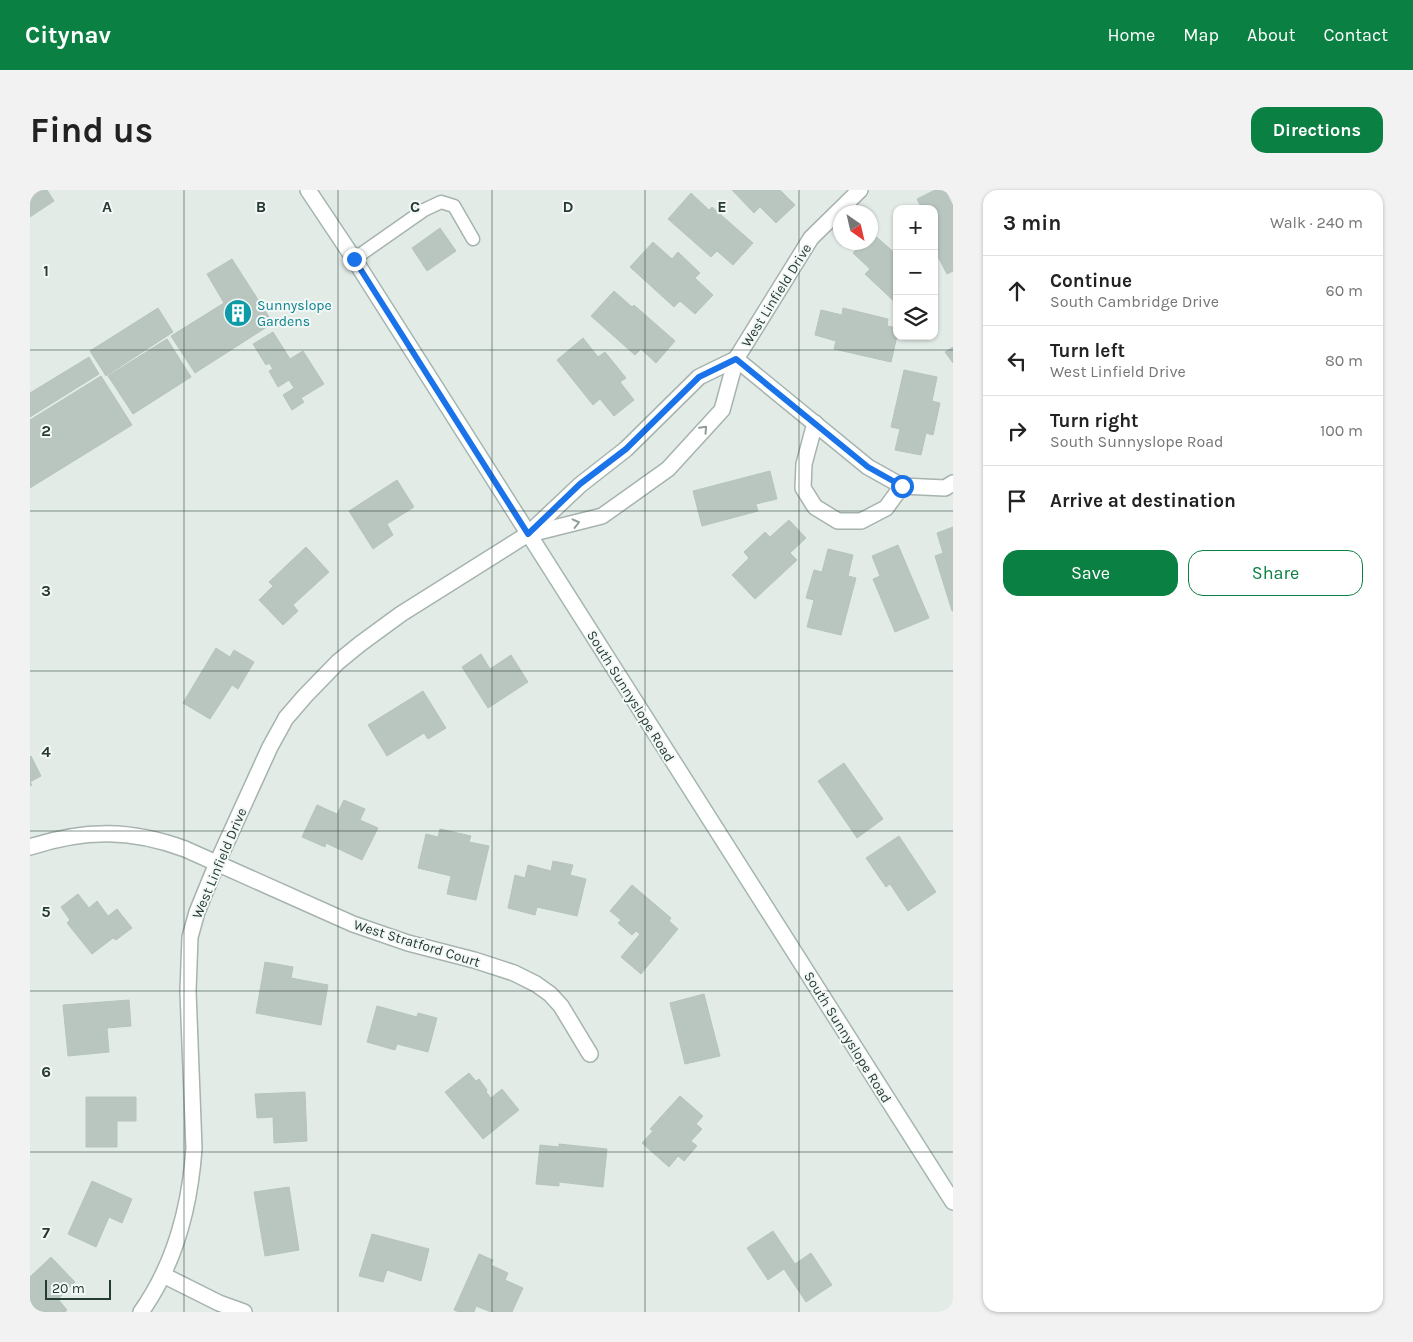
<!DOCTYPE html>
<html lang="en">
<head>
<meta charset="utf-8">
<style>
  body { margin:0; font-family:Karla,sans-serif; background:#f2f2f2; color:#222 }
  .controls { position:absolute; right:15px; top:15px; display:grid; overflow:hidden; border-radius:10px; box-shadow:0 1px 4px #0004 }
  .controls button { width:45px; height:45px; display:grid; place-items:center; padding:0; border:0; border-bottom:1px solid #e0e0e0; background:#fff; color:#222; font:25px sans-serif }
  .compass { position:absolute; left:803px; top:15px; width:45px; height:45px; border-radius:50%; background:#fff; box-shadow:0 1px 4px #0004; rotate:146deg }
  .scale { position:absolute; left:15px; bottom:12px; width:66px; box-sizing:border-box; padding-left:5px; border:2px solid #253b34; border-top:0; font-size:14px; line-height:18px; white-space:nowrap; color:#253b34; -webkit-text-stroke:4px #f3f8f6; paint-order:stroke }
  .stop { position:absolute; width:15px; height:15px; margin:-11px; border:4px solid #1a73e8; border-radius:50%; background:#fff }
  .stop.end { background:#1a73e8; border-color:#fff; box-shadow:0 1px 5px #0008 }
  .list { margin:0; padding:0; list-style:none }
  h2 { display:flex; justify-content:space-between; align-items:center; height:65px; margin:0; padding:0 20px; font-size:21px }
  h2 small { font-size:16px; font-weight:400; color:#767676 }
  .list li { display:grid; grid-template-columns:32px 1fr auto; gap:15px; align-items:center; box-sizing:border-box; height:70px; padding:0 20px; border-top:1px solid #e0e0e0 }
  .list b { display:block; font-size:19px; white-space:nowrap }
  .list p { margin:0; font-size:16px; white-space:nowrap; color:#767676 }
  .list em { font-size:16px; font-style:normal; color:#767676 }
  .actions { display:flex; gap:10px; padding:15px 20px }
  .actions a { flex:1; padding:11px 0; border:1px solid #0b8043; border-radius:15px; text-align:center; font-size:18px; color:#0b8043 }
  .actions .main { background:#0b8043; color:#fff }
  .icon { flex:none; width:28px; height:28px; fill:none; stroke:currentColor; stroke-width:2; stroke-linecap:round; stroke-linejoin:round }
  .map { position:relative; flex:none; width:923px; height:1122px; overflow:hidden; border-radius:15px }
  header { display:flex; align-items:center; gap:30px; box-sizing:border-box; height:70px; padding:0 25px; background:#0b8043; color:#fff }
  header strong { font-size:24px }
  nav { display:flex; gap:28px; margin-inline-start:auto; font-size:18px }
  .intro { display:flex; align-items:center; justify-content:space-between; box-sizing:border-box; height:120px; padding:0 30px }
  h1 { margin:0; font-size:35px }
  .button { padding:12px 22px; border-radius:15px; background:#0b8043; color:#fff; font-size:18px; font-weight:700 }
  main { display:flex; gap:30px; padding:0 30px }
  aside { flex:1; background:#fff; border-radius:15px; box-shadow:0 1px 4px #0004 }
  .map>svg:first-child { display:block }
  .building { fill:#b9c6c0; stroke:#b6c4be }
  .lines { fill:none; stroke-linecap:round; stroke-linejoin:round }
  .lane-casing { stroke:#a6b3ae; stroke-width:15 }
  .street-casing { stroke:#a6b3ae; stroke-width:18 }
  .secondary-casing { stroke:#a3b6af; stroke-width:18 }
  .lane { stroke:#fff; stroke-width:12 }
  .street { stroke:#fff; stroke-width:15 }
  .secondary { stroke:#fff; stroke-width:15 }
  .oneway { stroke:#929d9a }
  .route { stroke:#1a73e8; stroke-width:6 }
  .grid { fill:none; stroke:#253b34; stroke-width:1; stroke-opacity:0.55 }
  .labels { text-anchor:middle; stroke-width:4; stroke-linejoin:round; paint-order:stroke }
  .street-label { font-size:14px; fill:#253b34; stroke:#f3f8f6 }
  .culture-label { font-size:14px; fill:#0d838f; stroke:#f3f8f6; text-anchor:start }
  .grid-label { font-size:16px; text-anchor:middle; font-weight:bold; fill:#253b34; stroke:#f3f8f6; stroke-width:4; stroke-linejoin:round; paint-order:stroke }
</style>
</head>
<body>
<header>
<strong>Citynav</strong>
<nav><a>Home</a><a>Map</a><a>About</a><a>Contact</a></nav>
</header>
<div class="intro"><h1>Find us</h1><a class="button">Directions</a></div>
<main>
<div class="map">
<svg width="923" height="1122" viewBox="0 0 923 1122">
  <rect width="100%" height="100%" fill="#e3ebe7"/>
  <g class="building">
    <path d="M0,0h17l7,11 -24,16z"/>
    <path d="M702,0h48l15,15 -19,18 -16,-16 -6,6z"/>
    <path d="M905,0h10l8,16v65l-6,3 -13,-25v-40h-12l-5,-10z"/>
    <path d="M661,3l18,17 3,-3 41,36 -20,22 -16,-14 -6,6 -43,-38z"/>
    <path d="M410,38l16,23 -29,20 -15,-23z"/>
    <path d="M842,43l25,22v49l-32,-30 5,-5 -17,-16 10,-11h8v-7z"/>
    <path d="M623,52l19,17 6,-7 22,21 -5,5 18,17 -18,19 -15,-13 -6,6 -44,-40z"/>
    <path d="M202,69l41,64 -78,50 -24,-37 53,-33 -17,-29z"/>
    <path d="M584,101l18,16 2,-2 41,36 -19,22 -15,-14 -6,6 -44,-39z"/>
    <path d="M128,118l15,24 -67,44 -16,-25z"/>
    <path d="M813,118l45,11 -1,7 10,2v8l-6,26 -57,-13 2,-8 -21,-6 6,-25 21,5z"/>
    <path d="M243,142l17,27 13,-8 21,33 -23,14 3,4 -12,8 -9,-15 11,-7 -5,-8 -11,7 -9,-16 4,-2 -4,-6 -3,2 -13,-21z"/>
    <path d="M553,148l15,19 7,-5 21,26 -6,4 14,18 -20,16 -14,-17 -7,6 -36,-45z"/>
    <path d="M137,149l24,38 -58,37 -25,-38z"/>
    <path d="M923,157v16l-8,-11z"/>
    <path d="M59,167l10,17 -69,43v-24z"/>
    <path d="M874,180l33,7 -5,24 8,2 -7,32 -7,-2 -5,22 -26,-5 5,-21 -9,-2z"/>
    <path d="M71,186l31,49 -102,63v-68z"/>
    <path d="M740,281l7,28 -21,5 2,7 -56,15 -9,-35z"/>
    <path d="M367,290l17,27 -27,17 6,11 -20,14 -24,-38z"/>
    <path d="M759,330l17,18 -16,15 7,7 -42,39 -23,-24 17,-17 -5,-6 21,-20 5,5z"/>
    <path d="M923,337v84h-1l-17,-55 8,-3 -6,-20z"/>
    <path d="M868,355l31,73 -34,14 -22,-53 7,-3 -8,-20z"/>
    <path d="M276,357l23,25 -36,33 5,6 -15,14 -24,-25 14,-14 -4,-4z"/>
    <path d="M798,359l25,6 -5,21 8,2 -15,57 -34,-8 7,-27 -8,-2 8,-28 8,2z"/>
    <path d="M186,458l14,9 4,-7 20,12 -16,27 -6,-4 -22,34 -27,-16z"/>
    <path d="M451,464l9,15 21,-14 17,27 -40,26 -26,-41z"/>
    <path d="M393,501l23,37 -18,11 -4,-6 -37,23 -19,-31z"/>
    <path d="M1,566l10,20 -11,6 2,3 -2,1v-29z"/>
    <path d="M814,573l39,56 -26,19 -39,-57z"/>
    <path d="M314,610l21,9 -5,11 18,8 -16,32 -36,-17 -1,4 -23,-10 15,-32 20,9z"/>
    <path d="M410,639l31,7 -2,6 20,4 -13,54 -29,-6 4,-18 -33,-8 8,-34 12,3z"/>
    <path d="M869,646l37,56 -28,19 -18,-27 -4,3 -20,-29z"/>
    <path d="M523,671l20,4 -3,10 16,4 -9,37 -40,-9 -2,8 -27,-7 7,-33 10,3 3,-13 23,6z"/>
    <path d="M602,695l39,33 -2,3 9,8 -37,45 -20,-17 19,-23 -4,-3 -4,4 -14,-12 3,-3 -11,-9z"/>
    <path d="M48,704l11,14 8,-7 11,15 9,-7 15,19 -16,12 -3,-2 -21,16 -25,-31 3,-3 -9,-13z"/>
    <path d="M235,772l28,5 -2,11 37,7 -7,40 -65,-12z"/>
    <path d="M674,804l16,62 -35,8 -15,-61z"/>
    <path d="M99,810l2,26 -24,2 2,24 -41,4 -5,-51z"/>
    <path d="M347,816l40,11 1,-4 19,5 -9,34 -31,-8 -2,6 -28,-8z"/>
    <path d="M439,883l7,8 3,-2 8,11 -1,2 5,6 11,-9 17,21 -36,29 -38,-47z"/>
    <path d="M275,902l2,49 -33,2 -1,-26 -16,1 -2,-24z"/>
    <path d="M650,906l23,20 -7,8 6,5 -11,12 6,5 -13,15 -6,-5 -9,11 -27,-24 11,-12 -3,-2z"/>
    <path d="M56,907h50v24h-19v26h-31z"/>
    <path d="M529,954l48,5 -4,38 -44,-5v4l-23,-2 4,-39 19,2z"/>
    <path d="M62,991l40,18 -10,24 -13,-6 -13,30 -28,-13z"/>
    <path d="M259,997l10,63 -34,6 -11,-64z"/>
    <path d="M743,1041l22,33 16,-11 21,32 -26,17 -22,-33 -16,11 -21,-32z"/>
    <path d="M342,1044l57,15 -8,32 -34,-11 -4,12 -24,-6z"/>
    <path d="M449,1064l14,6 -2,5 17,8 -3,7 18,8 -11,24h-21l-15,-6 -2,6h-15l-5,-2z"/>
    <path d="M21,1067l24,25 -17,17 9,11 -2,2h-29l-6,-6v-29z"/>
  </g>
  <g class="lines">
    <defs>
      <path id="lane" d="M324,69l70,-49 17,-8 13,4 19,33"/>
      <g id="street">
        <path d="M706,169l132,108 34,19 43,2 8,-5"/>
        <path d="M785,233l-11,41 -1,24 12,19 23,14h23l25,-13 16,-22"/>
        <path d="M500,344l72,-18 66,-47 54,-59 14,-51 75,-121 49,-48"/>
        <path d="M0,657c55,-18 101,-18 155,2l168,75 55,19 66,17 40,13 22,11 14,10 11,12 29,48"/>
        <path d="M133,1085l56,28 25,9"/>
        <path d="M111,1122c34,-48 49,-106 53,-164l-6,-157 2,-54 7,-25 20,-49 53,-116 16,-29 19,-22 33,-34 22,-18 41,-30 127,-80 52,-49 46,-36 73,-72 37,-18"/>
      </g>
      <path id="secondary" d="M278,0l46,69 599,943"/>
    </defs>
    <use href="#lane" class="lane-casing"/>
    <use href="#street" class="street-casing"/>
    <use href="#secondary" class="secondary-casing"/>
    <use href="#lane" class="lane"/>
    <use href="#street" class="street"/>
    <use href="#secondary" class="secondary"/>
  </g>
  <defs><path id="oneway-chevron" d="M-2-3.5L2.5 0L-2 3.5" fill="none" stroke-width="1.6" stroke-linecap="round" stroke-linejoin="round" transform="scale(1.25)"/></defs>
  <g class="oneway">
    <use href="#oneway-chevron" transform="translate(674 239) rotate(-47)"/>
    <use href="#oneway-chevron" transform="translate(546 333) rotate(-14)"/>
  </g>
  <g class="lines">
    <path class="route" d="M324,69l174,275 52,-50 46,-35 73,-72 37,-18 132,108 34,19"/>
  </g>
  <path class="grid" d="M154,0v1122M308,0v1122M462,0v1122M615,0v1122M769,0v1122M0,160h923M0,321h923M0,481h923M0,641h923M0,801h923M0,962h923"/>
  <defs>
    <symbol id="building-disc" viewBox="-11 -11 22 22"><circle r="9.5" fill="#0f9aa8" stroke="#f3f8f6"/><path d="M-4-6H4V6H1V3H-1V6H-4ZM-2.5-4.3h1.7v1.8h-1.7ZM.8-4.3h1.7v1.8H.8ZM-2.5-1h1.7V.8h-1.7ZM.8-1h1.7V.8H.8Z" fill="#fff"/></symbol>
  </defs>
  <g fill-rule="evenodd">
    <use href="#building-disc" x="192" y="107" width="32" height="32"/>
  </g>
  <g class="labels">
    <g class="street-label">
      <text transform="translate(746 105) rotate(-58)" y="5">West Linfield Drive</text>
      <text transform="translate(601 506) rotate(58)" y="5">South Sunnyslope Road</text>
      <text transform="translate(189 673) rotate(-67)" y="5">West Linfield Drive</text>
      <text transform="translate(387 753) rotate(17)" y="5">West Stratford Court</text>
      <text transform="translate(818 847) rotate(58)" y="5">South Sunnyslope Road</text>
    </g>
    <g class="culture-label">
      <text x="227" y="120">Sunnyslope<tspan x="227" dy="16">Gardens</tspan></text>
    </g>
  </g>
  <g class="grid-label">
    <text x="77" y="22">A</text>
    <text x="231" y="22">B</text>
    <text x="385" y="22">C</text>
    <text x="538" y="22">D</text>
    <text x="692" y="22">E</text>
    <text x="16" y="86">1</text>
    <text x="16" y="246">2</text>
    <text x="16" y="406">3</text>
    <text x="16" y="567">4</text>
    <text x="16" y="727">5</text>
    <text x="16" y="887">6</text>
    <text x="16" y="1048">7</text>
  </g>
</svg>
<div class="controls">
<button>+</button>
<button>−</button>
<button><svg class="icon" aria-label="layers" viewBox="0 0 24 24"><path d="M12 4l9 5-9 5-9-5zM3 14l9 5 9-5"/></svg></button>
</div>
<svg class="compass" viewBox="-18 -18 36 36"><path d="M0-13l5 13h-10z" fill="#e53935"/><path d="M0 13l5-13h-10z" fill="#767676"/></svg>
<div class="scale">20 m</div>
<div class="stop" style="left:872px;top:296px"></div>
<div class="stop end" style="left:324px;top:69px"></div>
</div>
<aside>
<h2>3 min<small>Walk · 240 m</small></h2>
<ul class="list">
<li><svg class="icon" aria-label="ahead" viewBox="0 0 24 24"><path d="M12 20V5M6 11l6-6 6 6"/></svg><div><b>Continue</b><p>South Cambridge Drive</p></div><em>60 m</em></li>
<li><svg class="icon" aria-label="left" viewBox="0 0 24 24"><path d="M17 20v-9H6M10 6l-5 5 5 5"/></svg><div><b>Turn left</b><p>West Linfield Drive</p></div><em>80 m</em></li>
<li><svg class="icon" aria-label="right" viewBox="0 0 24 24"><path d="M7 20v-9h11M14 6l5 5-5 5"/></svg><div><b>Turn right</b><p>South Sunnyslope Road</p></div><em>100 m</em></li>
<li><svg class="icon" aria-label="arrive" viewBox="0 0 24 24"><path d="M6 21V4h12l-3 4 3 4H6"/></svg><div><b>Arrive at destination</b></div></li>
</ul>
<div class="actions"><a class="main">Save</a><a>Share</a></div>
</aside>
</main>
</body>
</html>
